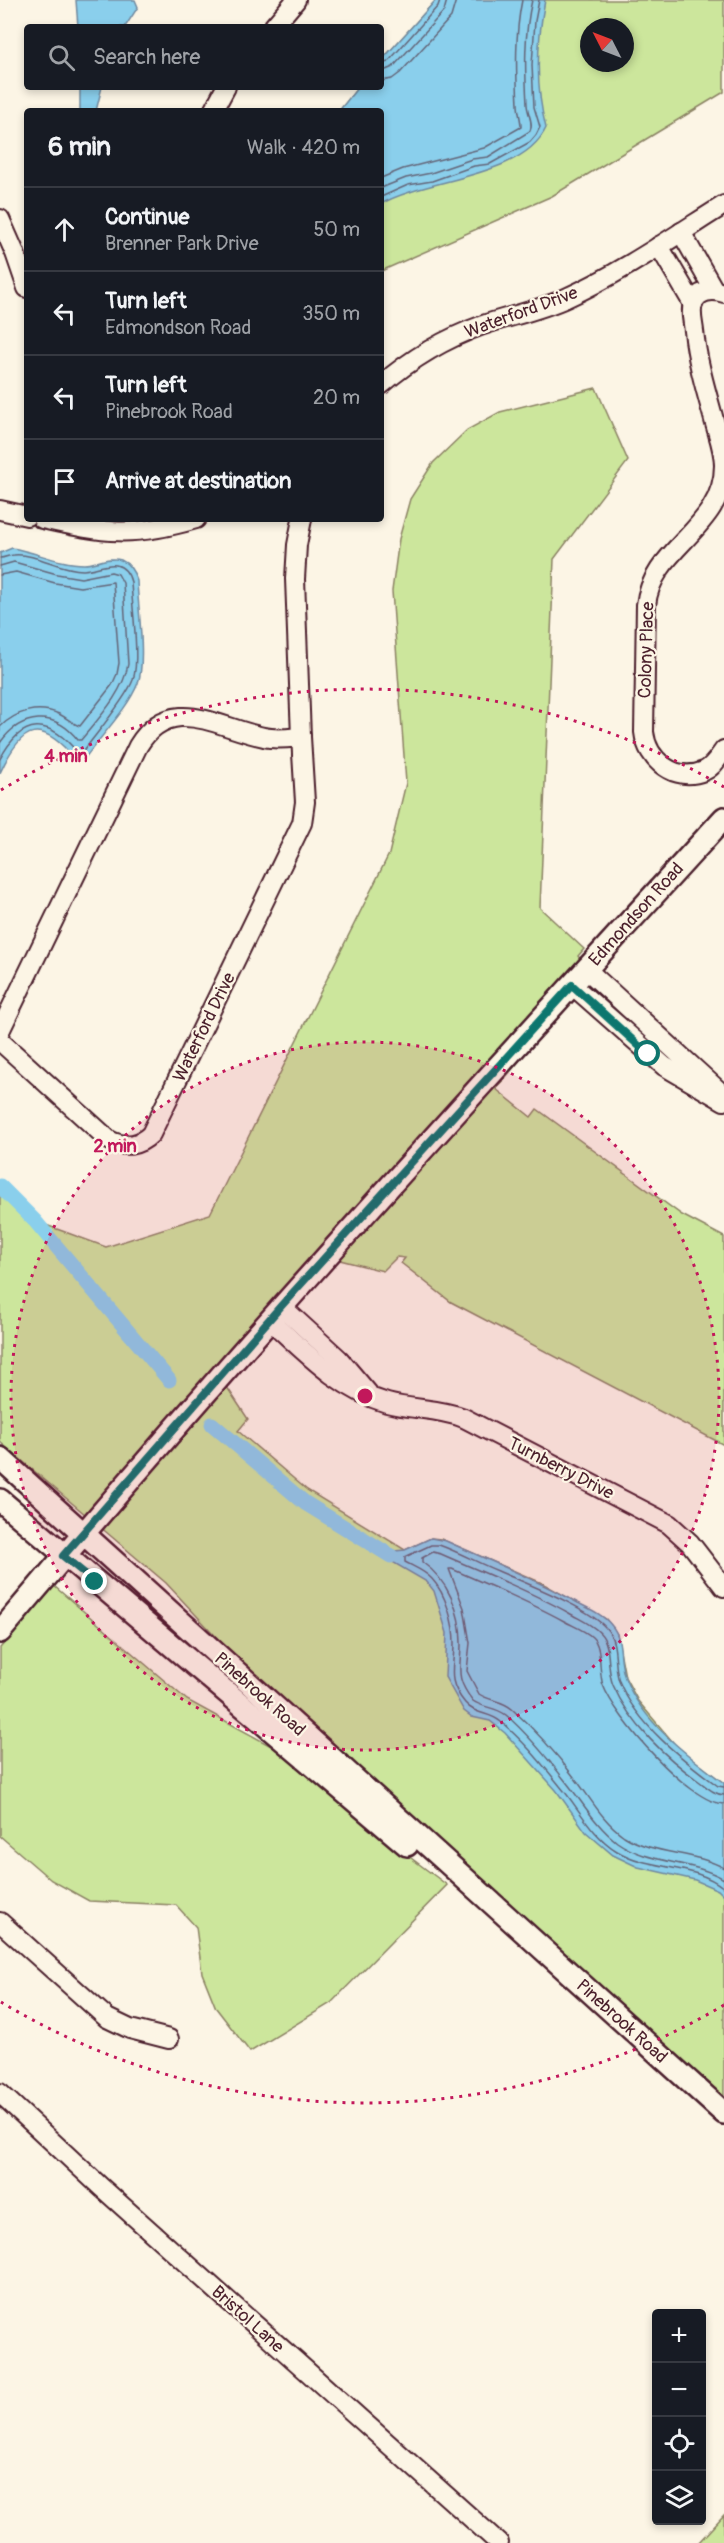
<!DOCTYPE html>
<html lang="en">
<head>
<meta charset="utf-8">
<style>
  body { margin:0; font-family:Pangolin,sans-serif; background:#242831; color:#f1f3f6 }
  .controls { position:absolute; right:18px; bottom:18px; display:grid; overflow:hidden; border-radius:6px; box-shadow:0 3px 9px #0003 }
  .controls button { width:54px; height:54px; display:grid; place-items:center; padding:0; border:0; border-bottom:2px solid #363941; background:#171b24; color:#f1f3f6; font:30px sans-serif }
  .compass { position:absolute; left:580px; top:18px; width:54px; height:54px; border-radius:50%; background:#171b24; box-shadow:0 3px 9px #0003; rotate:312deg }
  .stop { position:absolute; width:18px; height:18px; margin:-14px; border:4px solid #0f766e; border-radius:50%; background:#fff }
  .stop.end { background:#0f766e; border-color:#fff; box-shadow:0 2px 6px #0008 }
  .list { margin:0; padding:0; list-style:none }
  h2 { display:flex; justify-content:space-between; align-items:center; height:78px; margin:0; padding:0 24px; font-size:26px }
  h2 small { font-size:20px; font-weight:400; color:#9ea1a6 }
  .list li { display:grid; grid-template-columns:39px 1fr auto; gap:18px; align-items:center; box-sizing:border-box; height:84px; padding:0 24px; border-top:2px solid #363941 }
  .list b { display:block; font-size:22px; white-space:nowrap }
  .list p { margin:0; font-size:20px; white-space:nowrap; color:#9ea1a6 }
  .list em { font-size:20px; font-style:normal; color:#9ea1a6 }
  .icon { flex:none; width:33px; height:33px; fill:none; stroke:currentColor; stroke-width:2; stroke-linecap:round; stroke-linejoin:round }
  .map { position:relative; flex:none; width:724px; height:2543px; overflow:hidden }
  .search { position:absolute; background:#171b24; box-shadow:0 3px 9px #0003; left:24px; top:24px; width:360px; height:66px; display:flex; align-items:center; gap:15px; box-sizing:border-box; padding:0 21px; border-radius:6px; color:#9ea1a6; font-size:22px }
  .panel { position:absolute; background:#171b24; box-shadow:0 3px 9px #0003; left:24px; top:108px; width:360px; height:414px; border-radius:6px }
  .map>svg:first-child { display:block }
  .green { fill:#cce69c; stroke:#8b8264; stroke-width:1.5; fill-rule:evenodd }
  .water { fill:#8acfec; stroke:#70899f; stroke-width:1.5 }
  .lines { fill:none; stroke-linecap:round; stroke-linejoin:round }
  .shore { stroke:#646578; stroke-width:1.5 }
  .canal { stroke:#8acfec; stroke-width:15 }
  .minor-casing { stroke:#4a1f2b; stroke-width:22 }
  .tertiary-casing { stroke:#4a1f2b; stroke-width:26 }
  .minor { stroke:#fcf5e5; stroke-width:18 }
  .tertiary { stroke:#fcf5e5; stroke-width:21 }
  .route { stroke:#0f766e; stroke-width:8 }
  .ring { fill:none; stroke:#c2185b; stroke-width:3; stroke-dasharray:3 6 }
  .labels { text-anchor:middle; stroke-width:4.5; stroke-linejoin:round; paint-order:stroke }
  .street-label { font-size:18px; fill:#4a1f2b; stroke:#fcf5e5 }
  .centre { fill:#c2185b; stroke:#fcf5e5; stroke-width:3 }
  .ring-label { font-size:18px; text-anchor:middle; font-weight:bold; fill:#c2185b; stroke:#fcf5e5; stroke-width:4.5; stroke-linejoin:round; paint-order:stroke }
</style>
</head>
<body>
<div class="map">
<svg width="724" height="2543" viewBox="0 0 724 2543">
  <rect width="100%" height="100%" fill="#fcf5e5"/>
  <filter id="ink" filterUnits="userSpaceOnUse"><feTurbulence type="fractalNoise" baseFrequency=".0167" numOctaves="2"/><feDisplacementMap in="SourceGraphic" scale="12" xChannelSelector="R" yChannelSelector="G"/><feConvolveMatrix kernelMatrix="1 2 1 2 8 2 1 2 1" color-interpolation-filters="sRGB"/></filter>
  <g filter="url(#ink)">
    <g class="green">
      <path d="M436,0h288v92l-172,104 -171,75v-160h-42l19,-24h23v-26zM589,27h36v36h-36z"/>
      <path d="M596,388l32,73 -74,98 -14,349 44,41 -6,7 4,5 -496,554 -86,-73v-256l35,35 71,26 104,-33 179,-360 17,-71 -14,-192 7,-52 11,-40 23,-36 34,-33 33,-18z"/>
      <path d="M558,1014l-62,75 35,28 6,-8 145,106 42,22v208l-273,-143 -50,-39 4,-5 -8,-1 -14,14 -47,-12z"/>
      <path d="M225,1384l23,35 -10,12 69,59 98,60 26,-12 10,1 101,44 64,36 11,15 8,43 13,24 40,47 46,35v320l-470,-426 -88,-94 -67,-57z"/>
      <path d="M54,1586l133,114 97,53 119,99 44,33 -116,118 -81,49 -34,-44 -14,-35 -6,-46 -20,-22 -87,-4 -38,-21 -51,-44v-188z"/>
      <path d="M724,2515v28h-26z"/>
    </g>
    <g class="water">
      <path d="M76,0h59l3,7 -13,20h-47z"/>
      <path d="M436,0h109c-8,42 -10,87 1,128 -23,50 -120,50 -165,76v-93h-42l19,-24h23v-26z"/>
      <path d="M80,87h22l-6,24h-16z"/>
      <path d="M12,548c24,4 48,16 72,16 12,0 25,-8 37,-4 9,4 13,11 16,21 1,25 9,80 1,102 -9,24 -37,53 -53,75l-9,2c-35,-42 -54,-36 -76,13v-220z"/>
      <path d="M431,1538l15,3c44,20 90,38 132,62 12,6 26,12 34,23 12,14 6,35 13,52 17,44 63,78 99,105v113l-6,-6 -23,-10 -57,-13 -25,-12 -27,-23 -30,-42 -51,-57 -15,-12 -18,-4 -8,-6 -19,-34 2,-44 -13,-42 -7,-9 -38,-22 5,-9 11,-1z"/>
    </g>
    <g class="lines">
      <g class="shore">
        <path d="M381,64l7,-2 50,-56 2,-6"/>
        <path d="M381,72l12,-5 51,-56 3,-11"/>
        <path d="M381,81l11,-2 8,-6 51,-56 5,-17"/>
        <path d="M381,178l22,-9 81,-21 37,-21c0,-8 -3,-15 -3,-23 -2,-35 -3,-70 4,-104"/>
        <path d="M381,188l25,-10 25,-5 41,-14 16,-2 42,-26c4,-9 -3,-18 -3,-27 -2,-35 -3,-70 5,-104"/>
        <path d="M381,197l27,-12 24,-4 42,-15 16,-2 40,-22 6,-7 4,-8 -6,-20 -2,-42 3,-44 4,-21"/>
        <path d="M0,558c5,0 9,-3 14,-3 23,-2 45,15 69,15 11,0 23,-7 33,-5 9,2 13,9 15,17 1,24 9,77 2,98 -7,19 -38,55 -51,73h-4c-29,-36 -56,-36 -78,6"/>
        <path d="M0,566l14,-4 43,12 24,4 30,-6 7,2 5,9 5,81c-4,28 -30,55 -47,76h-3c-23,-30 -57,-27 -78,3"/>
        <path d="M0,575l16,-3 39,11 25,4 33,-5 6,81 -2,11 -5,11 -32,41c-7,-2 -13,-8 -21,-12 -21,-9 -43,-3 -59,13"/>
        <path d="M724,1787l-6,-1c-36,-27 -81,-61 -99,-105 -6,-17 0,-38 -13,-53 -18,-21 -81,-45 -108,-57 -20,-8 -39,-19 -59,-26h-8l-26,12v5c9,5 20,9 27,17 14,15 22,44 22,64 0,26 -8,37 11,60 10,12 25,9 36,19 22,18 41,42 59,64 19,22 31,49 57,65 33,20 77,12 107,37"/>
        <path d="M724,1795c-10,-1 -16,-7 -24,-13 -34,-24 -70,-58 -87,-97 -7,-16 -1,-40 -13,-52 -8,-9 -21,-14 -31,-20 -41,-23 -85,-40 -128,-59l-8,-2 -11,6v4c26,18 39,50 39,81 0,26 -7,34 12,58 10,7 23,6 33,14 22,19 43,45 61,68 16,20 29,43 50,59 31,22 74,18 107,37"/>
        <path d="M724,1804c-35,-1 -109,-87 -121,-119 -5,-14 0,-38 -11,-48 -8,-7 -19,-11 -28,-16 -36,-20 -74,-35 -112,-52h-3l15,39 6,35 -3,28 12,23c10,7 23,6 33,15 22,20 44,44 62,68 16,20 28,44 50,59 30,19 69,15 100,32"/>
      </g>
      <g class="canal">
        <path d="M0,1186l35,35 134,159"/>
        <path d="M212,1424l93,79 86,53"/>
      </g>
      <defs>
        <g id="minor">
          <path d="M273,27l23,-27"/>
          <path d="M213,111l13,-24"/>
          <path d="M0,219l15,34 12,35"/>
          <path d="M681,232l33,58"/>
          <path d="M659,246l34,58"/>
          <path d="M724,293c-11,-4 -26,-3 -31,11 -3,8 0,18 1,27 3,30 12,60 20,89 4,15 10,30 10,45 0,64 -72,82 -78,140l-2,127c3,28 31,51 60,39 9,-4 14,-13 20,-21"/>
          <path d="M381,385c31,-27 63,-46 102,-60 27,-9 57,-15 83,-27 55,-25 107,-61 158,-93"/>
          <path d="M0,510l27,6"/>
          <path d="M42,519c64,14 89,19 154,0"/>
          <path d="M301,737l-6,-158 2,-34 5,-26"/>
          <path d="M586,969l132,121"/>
          <path d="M572,985l92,81 60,35"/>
          <path d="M0,1031l138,-285c33,-54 79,-18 126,-9 12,3 25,1 37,0l4,65 -3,21 -151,311c-12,12 -27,14 -42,6l-109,-99"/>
          <path d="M281,1306l58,53 29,34"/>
          <path d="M270,1320c35,32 69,69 117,83 26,7 51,5 77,15l205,106 21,19 34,44"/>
          <path d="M0,1922l107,96 23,11 39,10"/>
          <path d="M0,2093l101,94 398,356"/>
        </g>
        <g id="tertiary">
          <path d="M0,1458l724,655"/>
          <path d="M0,1500l407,345"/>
          <path d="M0,1632c234,-278 480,-546 724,-814"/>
        </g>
      </defs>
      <use href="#minor" class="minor-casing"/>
      <use href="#tertiary" class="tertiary-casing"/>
      <use href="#minor" class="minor"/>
      <use href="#tertiary" class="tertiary"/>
    </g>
  </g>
  <g class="lines" filter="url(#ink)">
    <path class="route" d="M95,1582l-32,-26 218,-250 291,-321 76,69"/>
  </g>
  <circle cx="365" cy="1396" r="354" fill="#c2185b" fill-opacity=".12"/>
  <g class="ring">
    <circle cx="365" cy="1396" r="354"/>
    <path d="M724 2005A707 707 0 0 1 1 2002M1 790A707 707 0 0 1 724 787"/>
  </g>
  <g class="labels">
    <g class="street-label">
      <text transform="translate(521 312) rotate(-20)" y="6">Waterford Drive</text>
      <text transform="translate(646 650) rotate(-88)" y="6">Colony Place</text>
      <text transform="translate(636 914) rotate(-48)" y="6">Edmondson Road</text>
      <text transform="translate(204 1027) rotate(-64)" y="6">Waterford Drive</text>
      <text transform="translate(561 1468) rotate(27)" y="6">Turnberry Drive</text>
      <text transform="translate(260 1694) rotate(42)" y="6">Pinebrook Road</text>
      <text transform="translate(622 2021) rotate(42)" y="6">Pinebrook Road</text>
      <text transform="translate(248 2319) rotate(42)" y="6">Bristol Lane</text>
    </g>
  </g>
  <circle cx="365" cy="1396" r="9" class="centre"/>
  <g class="ring-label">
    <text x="66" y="762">4 min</text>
    <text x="115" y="1152">2 min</text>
  </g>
</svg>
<div class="controls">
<button>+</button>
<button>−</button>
<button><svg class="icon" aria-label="locate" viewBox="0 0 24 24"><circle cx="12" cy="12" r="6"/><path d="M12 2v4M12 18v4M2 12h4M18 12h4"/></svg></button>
<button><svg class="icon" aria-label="layers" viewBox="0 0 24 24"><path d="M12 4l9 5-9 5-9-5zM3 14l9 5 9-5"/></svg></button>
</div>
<svg class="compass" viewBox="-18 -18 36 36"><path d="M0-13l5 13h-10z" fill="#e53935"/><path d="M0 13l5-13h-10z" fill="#9ea1a6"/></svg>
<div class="stop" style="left:648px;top:1054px"></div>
<div class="stop end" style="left:95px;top:1582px"></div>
<div class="search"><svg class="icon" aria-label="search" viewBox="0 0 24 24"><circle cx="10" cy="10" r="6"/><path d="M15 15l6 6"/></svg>Search here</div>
<section class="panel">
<h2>6 min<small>Walk · 420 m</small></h2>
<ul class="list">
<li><svg class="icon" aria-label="ahead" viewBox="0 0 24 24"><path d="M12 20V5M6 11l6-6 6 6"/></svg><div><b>Continue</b><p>Brenner Park Drive</p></div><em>50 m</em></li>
<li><svg class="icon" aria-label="left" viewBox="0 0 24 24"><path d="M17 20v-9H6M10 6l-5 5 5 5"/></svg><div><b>Turn left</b><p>Edmondson Road</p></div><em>350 m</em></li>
<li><svg class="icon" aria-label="left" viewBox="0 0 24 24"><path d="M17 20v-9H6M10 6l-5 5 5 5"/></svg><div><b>Turn left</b><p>Pinebrook Road</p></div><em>20 m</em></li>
<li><svg class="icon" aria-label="arrive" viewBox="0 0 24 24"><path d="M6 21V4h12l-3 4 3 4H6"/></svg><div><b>Arrive at destination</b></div></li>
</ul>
</section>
</div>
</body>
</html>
